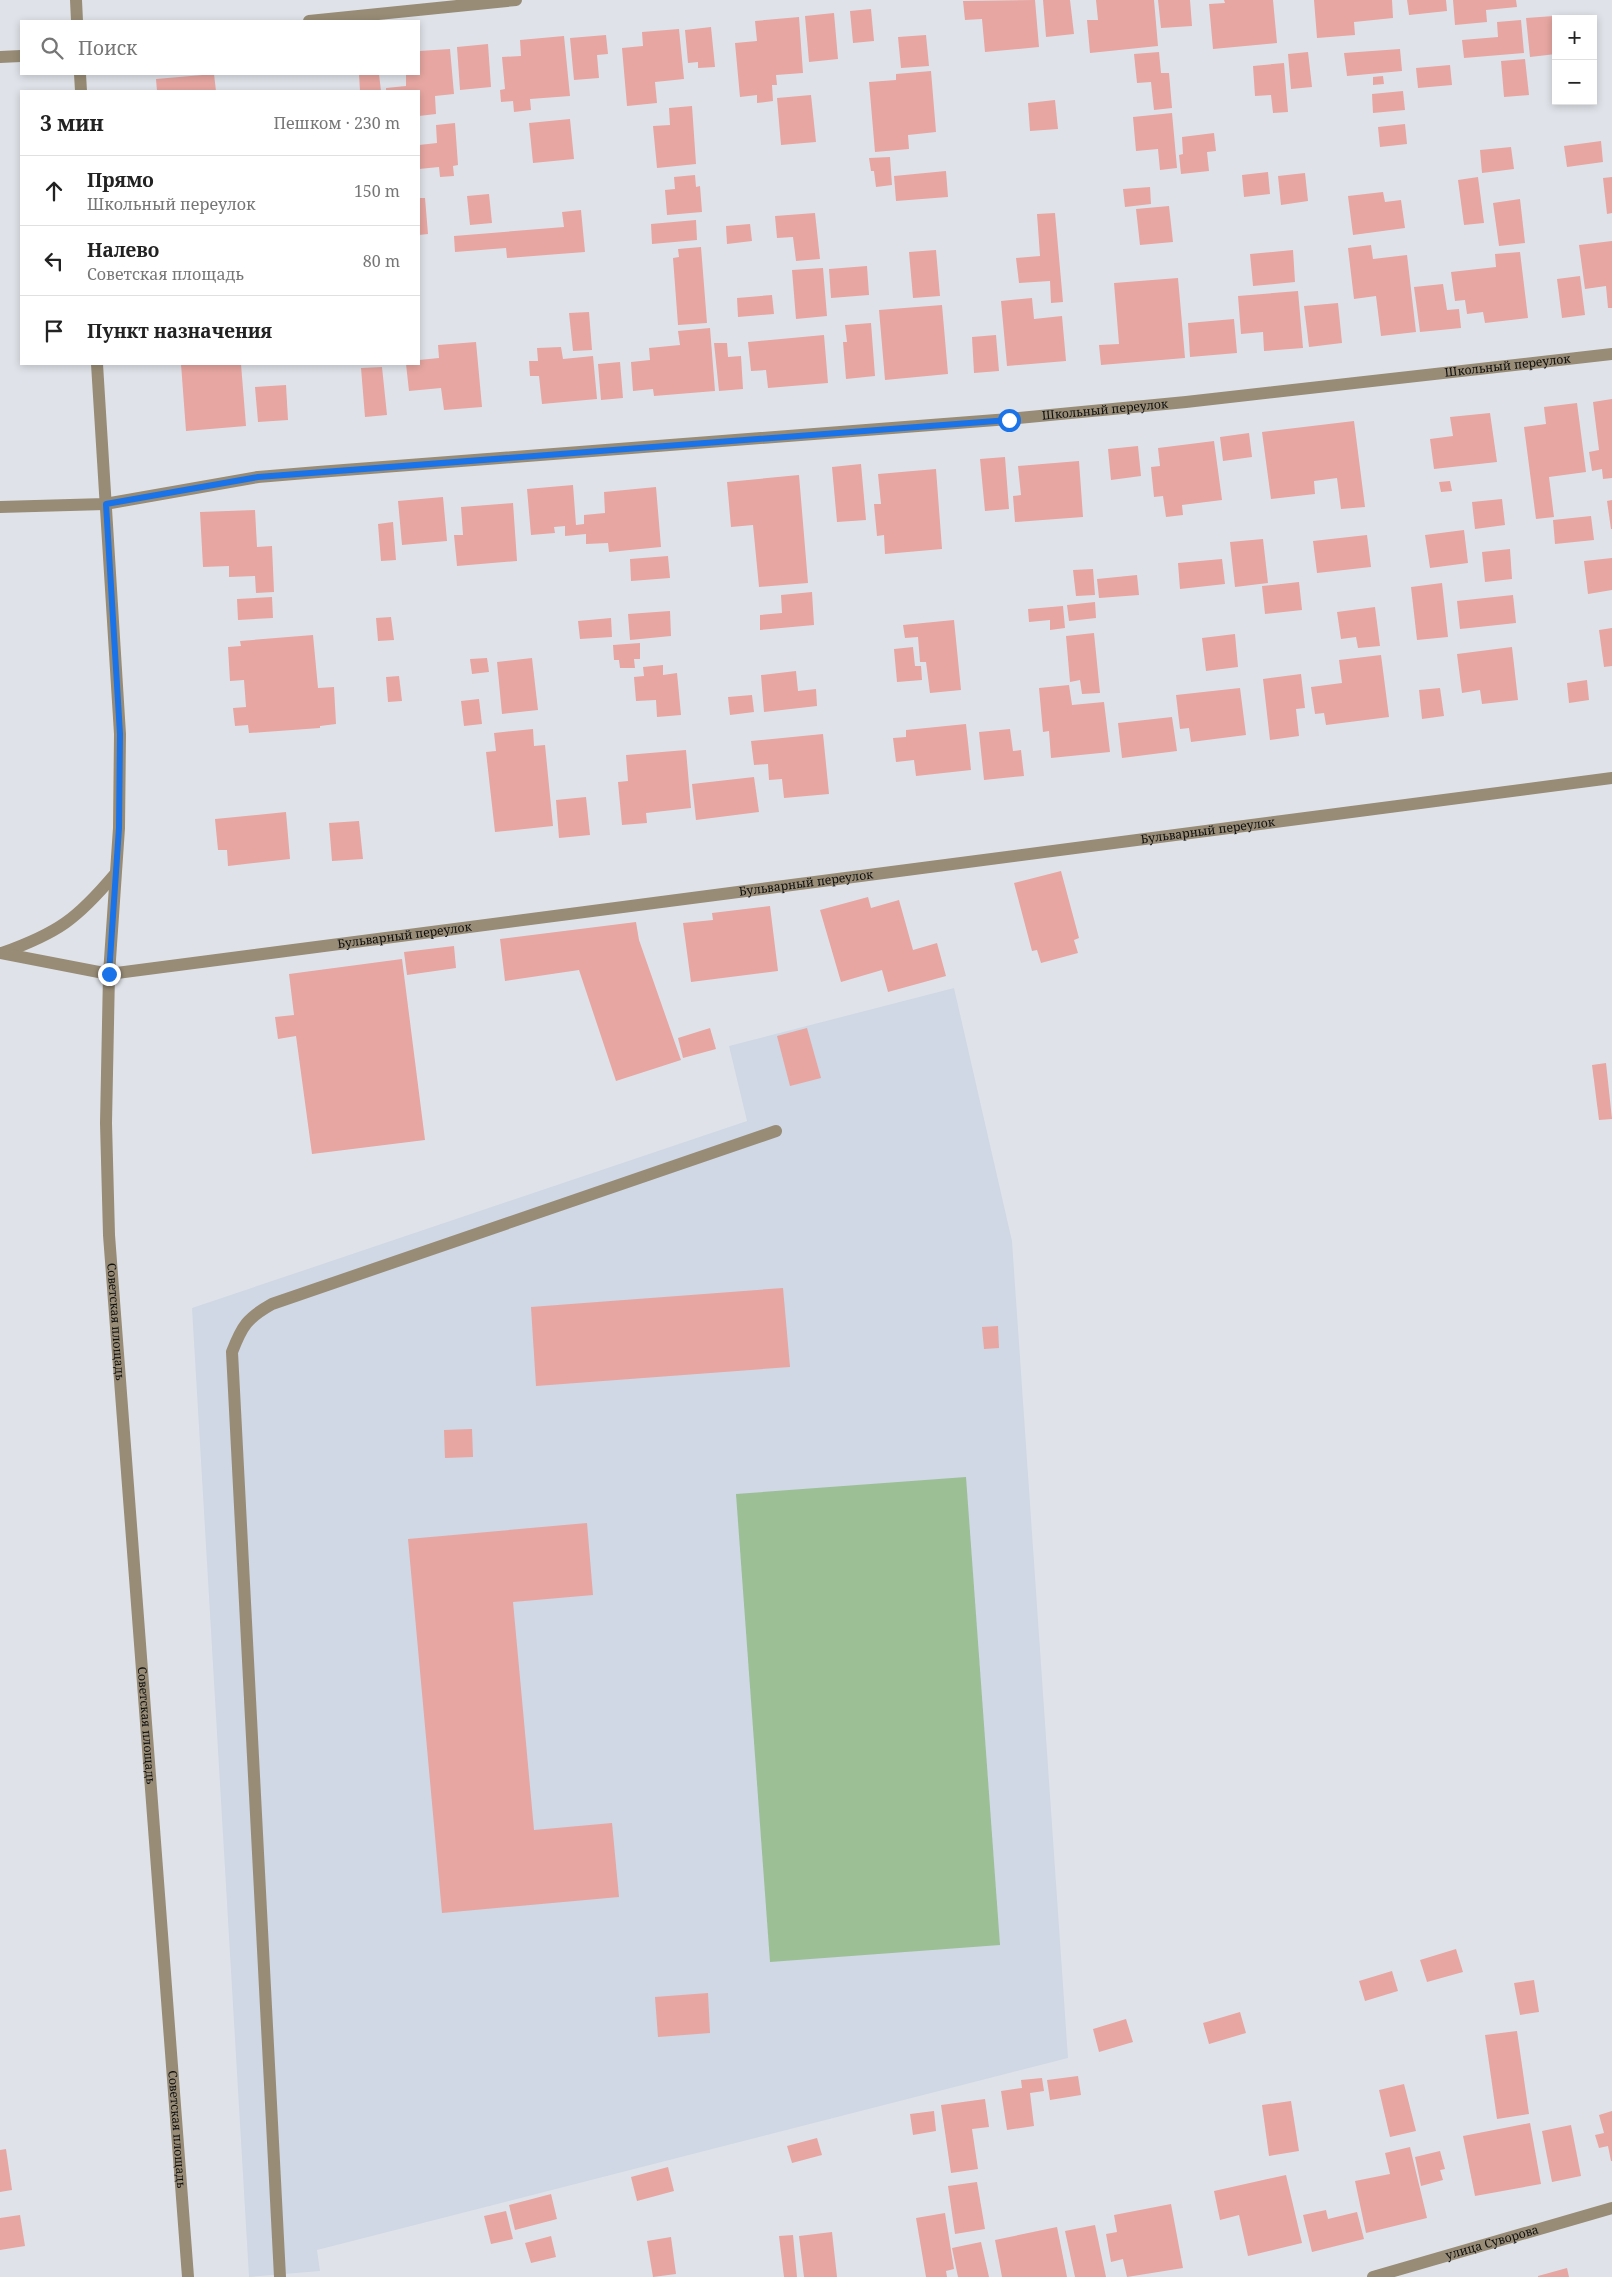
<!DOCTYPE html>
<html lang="ru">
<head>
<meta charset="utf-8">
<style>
  body { margin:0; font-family:"Noto Serif",serif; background:#f6f6f6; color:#222 }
  .controls { position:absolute; right:15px; top:15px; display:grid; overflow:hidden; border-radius:0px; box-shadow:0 2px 8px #0003 }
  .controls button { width:45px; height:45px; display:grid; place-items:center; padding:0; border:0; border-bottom:1px solid #e0e0e0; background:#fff; color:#222; font:25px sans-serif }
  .stop { position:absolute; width:15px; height:15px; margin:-11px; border:4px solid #1a73e8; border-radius:50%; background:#fff }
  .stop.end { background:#1a73e8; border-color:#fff; box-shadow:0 1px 5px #0008 }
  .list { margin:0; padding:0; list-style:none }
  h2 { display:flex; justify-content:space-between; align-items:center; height:65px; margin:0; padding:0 20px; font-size:21px }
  h2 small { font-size:16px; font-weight:400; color:#767676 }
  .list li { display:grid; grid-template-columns:32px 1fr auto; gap:15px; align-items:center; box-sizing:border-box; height:70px; padding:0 20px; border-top:1px solid #e0e0e0 }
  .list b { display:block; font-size:19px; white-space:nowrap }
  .list p { margin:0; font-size:16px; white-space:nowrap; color:#767676 }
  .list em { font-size:16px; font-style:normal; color:#767676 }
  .icon { flex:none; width:28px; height:28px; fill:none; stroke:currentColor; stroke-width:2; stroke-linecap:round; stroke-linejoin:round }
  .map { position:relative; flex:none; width:1612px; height:2277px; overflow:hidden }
  .search { position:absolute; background:#fff; box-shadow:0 2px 8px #0003; left:20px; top:20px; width:400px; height:55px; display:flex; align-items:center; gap:12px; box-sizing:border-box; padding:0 18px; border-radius:0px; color:#767676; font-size:19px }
  .panel { position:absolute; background:#fff; box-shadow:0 2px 8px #0003; left:20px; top:90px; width:400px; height:275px; border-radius:0px }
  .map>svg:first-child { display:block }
  .built { fill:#cfd8e4 }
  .garden { fill:#9cbf95 }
  .building { fill:#e7a6a1 }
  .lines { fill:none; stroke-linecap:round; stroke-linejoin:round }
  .lane { stroke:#988c76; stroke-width:12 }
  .street { stroke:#988c76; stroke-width:12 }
  .route { stroke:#1a73e8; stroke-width:6 }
  .labels { text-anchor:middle; stroke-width:5; stroke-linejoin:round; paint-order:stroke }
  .street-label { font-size:12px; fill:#0e0f11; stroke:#fff }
</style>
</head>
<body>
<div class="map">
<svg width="1612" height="2277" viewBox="0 0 1612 2277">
  <rect width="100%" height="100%" fill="#dfe3e9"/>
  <path class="built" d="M954,988l58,253 56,817 -751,192 3,21 -71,6 -57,-969 555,-187 -18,-75z"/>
  <path class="garden" d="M966,1477l34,468 -230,17 -34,-468z"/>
  <g class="building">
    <path d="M1035,0l4,47 -54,5 -3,-33 -17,1 -2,-19z"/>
    <path d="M1043,0h27l4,34 -28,3z"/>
    <path d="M1096,0h58l4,46 -68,7 -3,-33h11z"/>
    <path d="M1158,0h32l2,26 -31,2z"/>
    <path d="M1224,0h49l4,43 -64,6 -4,-45 16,-1z"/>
    <path d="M1314,0h78l1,18 -39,4 1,13 -38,3z"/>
    <path d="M1407,0h39l1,11 -38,4z"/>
    <path d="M1453,0h63l1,7 -31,3 1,12 -32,3z"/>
    <path d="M871,9l3,32 -21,2 -3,-32z"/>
    <path d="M834,13l4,46 -29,3 -4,-46z"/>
    <path d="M1554,16l2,38 -26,3 -4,-39z"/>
    <path d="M799,17l4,56 -27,2 1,10h-5l1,16 -16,2v-8l-17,2 -5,-54 22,-2 -2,-20z"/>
    <path d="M1521,20l3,33 -60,5 -2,-18 36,-3 -1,-15z"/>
    <path d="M711,27l4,40 -17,1v-6l-10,1 -3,-33z"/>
    <path d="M679,29l5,50 -29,3 2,21 -30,3 -5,-58 21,-2 -1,-14z"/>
    <path d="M606,35l2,19 -11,1 2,23 -25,2 -4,-42z"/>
    <path d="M926,35l3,31 -28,2 -3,-31z"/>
    <path d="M564,36l6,60 -40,3 1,11 -17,2 -1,-11 -12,1 -1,-12 5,-1 -3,-32 19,-1 -1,-16z"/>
    <path d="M488,44l3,43 -31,3 -3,-43z"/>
    <path d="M450,49l4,45 -19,2 1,18 -17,2v-25h-33v-3l20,-2v-12h13v-23z"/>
    <path d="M1400,49l2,22 -55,5 -3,-23z"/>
    <path d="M1159,52l2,21h8l3,35 -18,2 -3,-28 -14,1 -3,-29z"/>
    <path d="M1308,52l4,35 -21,2 -3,-35z"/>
    <path d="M1525,59l4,36 -25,2 -3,-36z"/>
    <path d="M1284,63l4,49 -15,1 -2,-18 -16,1 -2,-30z"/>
    <path d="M1450,65l2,20 -34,3 -2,-20z"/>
    <path d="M931,71l5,61 -28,3 1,14 -34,3 -6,-70 27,-2v-6z"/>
    <path d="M214,74l2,17h-59l-1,-12z"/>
    <path d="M359,74h20l2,17h-21z"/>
    <path d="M1383,76l1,8 -11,1v-8z"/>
    <path d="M1403,91l2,19 -32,3 -1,-19z"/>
    <path d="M811,95l5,47 -35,3 -4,-47z"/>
    <path d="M1055,100l3,29 -28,2 -2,-28z"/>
    <path d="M692,106l4,58 -39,4 -4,-42 17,-1 -1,-17z"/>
    <path d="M1172,113l5,55 -17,2 -2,-21 -22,2 -3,-34z"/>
    <path d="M570,119l4,40 -41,4 -4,-40z"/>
    <path d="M455,123l3,42 -5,1 1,10 -14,1 -1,-10 -20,2v-24l18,-2 -1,-18z"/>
    <path d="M1405,124l2,20 -27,3 -2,-20z"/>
    <path d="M1214,133l2,18 -9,1 2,19 -28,3 -2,-19 4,-1 -1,-17z"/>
    <path d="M1601,141l2,21 -36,5 -3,-21z"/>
    <path d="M1511,147l3,22 -32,4 -2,-23z"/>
    <path d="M890,157l2,28 -16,2 -2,-16h-3l-2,-13z"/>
    <path d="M946,171l2,26 -52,4 -2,-25z"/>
    <path d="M1268,172l2,22 -26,3 -2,-22z"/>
    <path d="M1305,173l3,28 -27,4 -3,-29z"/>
    <path d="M695,175l1,12 4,-1 2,26 -35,3 -2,-25 10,-1 -1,-12z"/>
    <path d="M1478,177l6,46 -20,2 -6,-45z"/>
    <path d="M1612,177v36l-5,1 -4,-36z"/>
    <path d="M1150,187l1,17 -26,3 -2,-18z"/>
    <path d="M1383,192l2,10 16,-2 4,28 -52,7 -5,-39z"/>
    <path d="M489,194l3,29 -22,2 -3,-29z"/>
    <path d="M419,198h6l3,36 -9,1z"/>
    <path d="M1520,199l5,44 -26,3 -6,-43z"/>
    <path d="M1169,206l4,36 -33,3 -4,-36z"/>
    <path d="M581,210l4,42 -78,6 -1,-10 -51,4 -1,-16 110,-9 -2,-15z"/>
    <path d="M815,213l5,46 -24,2 -3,-24 -16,1 -2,-22z"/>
    <path d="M1055,213l8,89 -12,1 -1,-22 -31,2 -3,-25 24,-2 -3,-42z"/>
    <path d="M696,220l1,20 -45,4 -1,-20z"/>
    <path d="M750,224l2,17 -25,3 -1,-18z"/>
    <path d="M1612,241v67h-4l-2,-22 -21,3 -6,-44z"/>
    <path d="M1371,245l2,14 34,-4 9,77 -35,4 -5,-40 -22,3 -6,-51z"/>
    <path d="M701,247l6,76 -29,2 -5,-67 6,-1 -1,-8z"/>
    <path d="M936,250l4,46 -27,2 -4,-46z"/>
    <path d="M1293,250l2,32 -42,4 -3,-32z"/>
    <path d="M1520,252l8,66 -43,5 -2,-11 -16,2 -2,-14 -10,1 -4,-29 45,-5 -1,-13z"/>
    <path d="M867,266l2,29 -38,3 -2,-29z"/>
    <path d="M823,268l4,48 -31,3 -4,-49z"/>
    <path d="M1580,276l5,39 -23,3 -5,-39z"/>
    <path d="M1178,278l7,80 -84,7 -2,-20 20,-1 -5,-61z"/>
    <path d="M1443,284l4,26 12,-1 2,19 -41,4 -6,-45z"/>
    <path d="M1298,291l5,57 -39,3 -1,-19 -22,2 -3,-38z"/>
    <path d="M772,295l2,19 -36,3 -1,-19z"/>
    <path d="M1032,298l2,21 28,-3 4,45 -59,5 -6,-65z"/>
    <path d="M1338,303l4,40 -33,4 -5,-41z"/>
    <path d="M942,305l6,69 -63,6 -6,-70z"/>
    <path d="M589,312l3,38 -19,1 -4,-38z"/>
    <path d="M1234,319l3,34 -47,4 -2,-34z"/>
    <path d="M871,323l4,53 -29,3 -3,-37h4l-2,-17z"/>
    <path d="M710,328l5,63 -61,5 -1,-7 -20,2 -2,-29 19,-2 -1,-12 31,-3 -2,-14z"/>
    <path d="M824,335l4,48 -60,5 -2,-18 -15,1 -3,-29z"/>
    <path d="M996,335l3,36 -25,2 -2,-36z"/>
    <path d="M476,342l6,65 -38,3 -3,-22 -32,3 -3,-27h13v-4l20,-2 -1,-13z"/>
    <path d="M714,343h13l1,14 13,-1 2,33 -24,2z"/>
    <path d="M561,347l2,12 30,-3 4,43 -55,5 -3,-28h-9l-1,-15h9l-1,-13z"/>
    <path d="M620,362l3,36 -22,2 -3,-36z"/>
    <path d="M181,364h60l5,62 -60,5z"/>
    <path d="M382,367l5,48 -22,2 -4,-49z"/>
    <path d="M286,385l2,35 -30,2 -3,-35z"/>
    <path d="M1612,399v79l-9,1 -1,-10 -10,2 -3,-19 10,-2 -6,-48z"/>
    <path d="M1577,403l9,69 -37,5 5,40 -18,2 -12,-92 22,-3 -2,-17z"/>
    <path d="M1490,413l7,49 -63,7 -4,-30 23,-3 -3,-19z"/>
    <path d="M1354,421l11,86 -24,2 -4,-31 -23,3 1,13 -44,5 -9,-67z"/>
    <path d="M1249,433l3,24 -29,4 -3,-24z"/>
    <path d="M1214,441l8,59 -40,5 1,10 -17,2 -3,-21 -9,1 -3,-30 9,-1 -2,-18z"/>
    <path d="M1138,446l3,30 -30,4 -3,-31z"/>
    <path d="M1005,457l4,52 -24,2 -5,-52z"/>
    <path d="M1079,461l4,56 -68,5 -2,-26 8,-1 -3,-29z"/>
    <path d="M861,464l5,56 -29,2 -5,-55z"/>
    <path d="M936,469l6,80 -57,5 -1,-19 -7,1 -3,-32h7l-3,-30z"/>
    <path d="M799,475l9,108 -49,4 -6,-62 -22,2 -4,-45z"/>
    <path d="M1450,481l2,10 -11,1 -2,-10z"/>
    <path d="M573,485l3,40 8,-1v-9l21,-2 -1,-21 52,-5 5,60 -52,5 -1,-9 -22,1v-10l-21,2v-10l-11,1 1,6 -24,2 -4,-46z"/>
    <path d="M443,497l4,44 -45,4 -4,-44z"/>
    <path d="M1502,499l3,26 -30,4 -3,-27z"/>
    <path d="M1612,500v29h-1l-4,-28z"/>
    <path d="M513,503l4,58 -60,5 -3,-31h9l-2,-28z"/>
    <path d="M255,510l2,37 15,-1 2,46 -18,1 -1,-17 -26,1v-11l-26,1 -3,-55z"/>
    <path d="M1591,516l3,24 -39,4 -2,-24z"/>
    <path d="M393,522l3,38 -15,1 -3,-37z"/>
    <path d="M1464,530l4,33 -38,5 -5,-33z"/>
    <path d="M1367,535l4,32 -54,6 -4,-32z"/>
    <path d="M1263,539l5,44 -33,4 -5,-45z"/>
    <path d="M1510,549l2,30 -27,3 -3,-30z"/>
    <path d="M668,556l2,22 -39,3 -1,-22z"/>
    <path d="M1612,558v32l-24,4 -4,-33z"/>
    <path d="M1222,559l3,25 -45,5 -2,-26z"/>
    <path d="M1093,569l2,26 -19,1 -3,-26z"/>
    <path d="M1137,575l2,20 -40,3 -2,-19z"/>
    <path d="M1299,582l3,28 -37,4 -3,-28z"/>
    <path d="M1442,583l6,54 -31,3 -6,-53z"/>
    <path d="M812,592l2,33 -54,5v-15l22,-2 -1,-18z"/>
    <path d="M1513,595l3,28 -56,6 -3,-28z"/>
    <path d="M272,597l1,21 -35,2 -1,-21z"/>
    <path d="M1095,602l1,16 -27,3 -2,-16z"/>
    <path d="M1063,606l2,22 -15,2v-10l-21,2 -1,-13z"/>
    <path d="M1375,607l5,39 -22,2 -2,-11 -15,2 -4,-27z"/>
    <path d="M670,611l1,25 -41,4 -2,-26z"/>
    <path d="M391,617l3,23 -16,1 -2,-23z"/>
    <path d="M611,618l1,19 -32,2 -2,-18z"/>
    <path d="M954,620l7,70 -31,3 -4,-31h-6l-2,-25 -13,1 -2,-13z"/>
    <path d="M1612,628v38l-8,1 -5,-37z"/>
    <path d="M1094,633l6,60 -18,1 -2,-14 -10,2 -4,-46z"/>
    <path d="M1235,634l3,33 -32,4 -4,-33z"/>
    <path d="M313,635l5,53 16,-1 2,37 -16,2v2l-71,5 -1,-8 -13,1 -2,-18 13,-1 -2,-27 -14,1 -2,-34 13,-1 -1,-5z"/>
    <path d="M640,643v16h-6l1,9h-15l-1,-8h-5l-1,-15z"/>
    <path d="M913,647l2,19h6l1,14 -25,2 -3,-33z"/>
    <path d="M1512,647l6,53 -36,4 -2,-14 -18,3 -5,-39z"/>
    <path d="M1381,655l8,62 -63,8 -2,-12 -9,1 -4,-27 31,-4 -3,-23z"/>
    <path d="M487,658l2,14 -17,2 -2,-15z"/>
    <path d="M532,658l6,52 -36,4 -5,-52z"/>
    <path d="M663,665v10l14,-2 4,42 -24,2 -1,-17 -20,1 -2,-24 10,-1 -1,-9z"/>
    <path d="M796,671l2,20 18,-2 1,17 -53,6 -3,-37z"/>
    <path d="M1301,674l4,34 -9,1 3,27 -29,4 -7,-61z"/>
    <path d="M399,676l3,25 -14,1 -2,-25z"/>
    <path d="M1587,680l2,20 -20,3 -2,-20z"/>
    <path d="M1069,685l3,20 32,-3 6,50 -59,6 -2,-27 -6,1 -4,-44z"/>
    <path d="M1240,688l6,47 -55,7 -2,-14 -9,1 -4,-34z"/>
    <path d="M1440,688l4,28 -22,3 -3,-29z"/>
    <path d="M752,695l2,17 -24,3 -2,-18z"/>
    <path d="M479,699l3,25 -18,2 -3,-25z"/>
    <path d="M1172,717l5,34 -55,7 -4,-35z"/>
    <path d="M966,724l5,46 -55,6 -2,-16 -18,2 -3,-24 13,-1v-7z"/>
    <path d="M533,729l1,17 11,-1 8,81 -58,6 -9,-80 10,-1 -2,-18z"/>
    <path d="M1010,729l3,22 8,-1 3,26 -40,4 -5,-48z"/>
    <path d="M823,734l6,60 -45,4 -2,-19 -13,1 -1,-16 -14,1 -3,-24z"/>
    <path d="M686,750l5,58 -45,5 1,10 -25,2 -4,-43 10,-1 -2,-26z"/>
    <path d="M754,777l5,35 -63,8 -4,-36z"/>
    <path d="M586,797l4,38 -31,3 -3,-38z"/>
    <path d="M286,812l4,47 -62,7 -1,-16h-9l-3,-31z"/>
    <path d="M359,821l4,38 -31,2 -3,-38z"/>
    <path d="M1061,871l18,67 -5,2 4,13 -37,10 -4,-13 -5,1 -18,-68z"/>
    <path d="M868,897l3,11 28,-8 14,50 24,-7 9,33 -58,16 -6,-22 -41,12 -21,-72z"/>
    <path d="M770,906l8,65 -87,11 -8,-59 30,-3 -1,-7z"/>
    <path d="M636,922l3,18 42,120 -65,21 -37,-111 -74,11 -5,-42z"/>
    <path d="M454,946l2,22 -49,7 -3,-23z"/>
    <path d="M402,959l23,181 -113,14 -16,-118 -18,3 -3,-22 19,-2 -5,-41z"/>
    <path d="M710,1028l6,21 -33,9 -5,-20z"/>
    <path d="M807,1028l14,50 -31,8 -13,-50z"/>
    <path d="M1606,1063l6,56 -13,1 -7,-55z"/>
    <path d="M783,1288l7,79 -254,19 -5,-79z"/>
    <path d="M998,1326l1,22 -15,1 -2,-22z"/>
    <path d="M472,1429l1,28 -28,1 -1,-28z"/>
    <path d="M587,1523l6,72 -80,7 21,228 78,-7 7,74 -177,16 -34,-374z"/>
    <path d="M1456,1949l7,23 -36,10 -7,-22z"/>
    <path d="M1392,1971l6,20 -33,10 -6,-20z"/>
    <path d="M1534,1980l5,32 -19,3 -6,-32z"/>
    <path d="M708,1993l2,40 -52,4 -3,-40z"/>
    <path d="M1240,2012l6,21 -37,11 -6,-21z"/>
    <path d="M1126,2019l7,23 -34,10 -6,-23z"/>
    <path d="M1517,2031l12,83 -32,5 -12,-84z"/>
    <path d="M1078,2076l3,19 -31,5 -3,-20z"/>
    <path d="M1042,2078l2,13 -14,2 4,33 -27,4 -6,-39 21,-3 -1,-8z"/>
    <path d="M1404,2084l12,47 -26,6 -11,-47z"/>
    <path d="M985,2099l4,28 -17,2 6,40 -27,4 -10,-68z"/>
    <path d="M1291,2101l8,50 -30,5 -7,-51z"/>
    <path d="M934,2111l2,20 -23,4 -3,-21z"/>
    <path d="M1612,2111v50h-1l-3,-15 -9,2 -4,-13 9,-2 -5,-18z"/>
    <path d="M1530,2123l11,61 -66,12 -12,-60z"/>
    <path d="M1571,2125l10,51 -29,6 -10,-51z"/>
    <path d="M817,2138l5,17 -30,8 -5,-17z"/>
    <path d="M1410,2147l17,71 -61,15 -11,-52 35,-7 -5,-21z"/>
    <path d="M6,2149l6,41 -12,2v-42z"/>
    <path d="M1440,2151l5,18 -5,1 3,10 -22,6 -6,-29z"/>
    <path d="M668,2167l6,24 -37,10 -6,-24z"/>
    <path d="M1286,2175l16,68 -54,13 -9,-41 -19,5 -6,-29z"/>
    <path d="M977,2182l8,47 -30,5 -7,-48z"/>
    <path d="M551,2194l6,25 -42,11 -6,-25z"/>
    <path d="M1171,2204l12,64 -56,9 -4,-18 -12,3 -5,-28 11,-2 -3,-17z"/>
    <path d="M1326,2210l2,9 29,-7 7,27 -52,13 -9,-37z"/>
    <path d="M506,2211l7,28 -22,5 -7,-28z"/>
    <path d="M945,2213l9,56 -8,2 1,6h-21l-10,-59z"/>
    <path d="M20,2215l5,31 -25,4v-32z"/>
    <path d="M1095,2225l11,52h-31l-10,-46z"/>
    <path d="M1057,2227l10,50h-65l-7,-37z"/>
    <path d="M832,2232l5,45h-33l-5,-41z"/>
    <path d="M793,2235l4,42h-13l-5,-41z"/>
    <path d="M551,2236l5,21 -25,6 -6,-20z"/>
    <path d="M671,2237l5,37 -23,3 -6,-36z"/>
    <path d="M981,2242l8,35h-31l-6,-29z"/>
    <path d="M1567,2268l2,9h-31v-1z"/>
  </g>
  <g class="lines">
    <g class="lane">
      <path d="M2,953c56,-20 75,-34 113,-79"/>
      <path d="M280,2277l-48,-925c10,-26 15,-34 40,-48l504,-173"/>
    </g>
    <g class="street">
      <path d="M76,0l1,21"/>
      <path d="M309,21l207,-21"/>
      <path d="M0,57l21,-1"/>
      <path d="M80,74l1,17"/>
      <path id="s1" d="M97,364l23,370 -1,94 -10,146 -3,149 3,112 79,1042"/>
      <path id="s2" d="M0,507l105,-3 153,-27 60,-5 691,-53 177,-17 426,-48"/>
      <path id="s3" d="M0,953l109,21 1503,-196"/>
      <path id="s4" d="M1373,2277l239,-69"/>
    </g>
  </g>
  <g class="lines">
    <path class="route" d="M109,974l10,-146 1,-94 -14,-230 152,-27 751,-57"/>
  </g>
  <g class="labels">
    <g class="street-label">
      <text dy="4" stroke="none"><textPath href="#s2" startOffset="1515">Школьный переулок</textPath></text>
      <text dy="4" stroke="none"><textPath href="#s2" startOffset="1110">Школьный переулок</textPath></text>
      <text dy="4" stroke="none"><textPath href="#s3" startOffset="1219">Бульварный переулок</textPath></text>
      <text dy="4" stroke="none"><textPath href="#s3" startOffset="814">Бульварный переулок</textPath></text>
      <text dy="4" stroke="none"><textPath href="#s3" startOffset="409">Бульварный переулок</textPath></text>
      <text dy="4" stroke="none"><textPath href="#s1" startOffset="959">Советская площадь</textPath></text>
      <text dy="4" stroke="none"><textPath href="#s1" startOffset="1364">Советская площадь</textPath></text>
      <text dy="4" stroke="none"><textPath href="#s1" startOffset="1769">Советская площадь</textPath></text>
      <text dy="4" stroke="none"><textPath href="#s4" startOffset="124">улица Суворова</textPath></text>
    </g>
  </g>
</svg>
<div class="controls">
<button>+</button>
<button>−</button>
</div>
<div class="stop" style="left:1009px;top:420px"></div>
<div class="stop end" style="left:109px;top:974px"></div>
<div class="search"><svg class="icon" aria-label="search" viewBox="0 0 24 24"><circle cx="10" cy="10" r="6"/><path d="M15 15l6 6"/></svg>Поиск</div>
<section class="panel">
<h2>3 мин<small>Пешком · 230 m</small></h2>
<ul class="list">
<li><svg class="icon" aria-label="ahead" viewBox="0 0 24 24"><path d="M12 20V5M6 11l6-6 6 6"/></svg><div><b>Прямо</b><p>Школьный переулок</p></div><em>150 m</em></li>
<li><svg class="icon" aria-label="left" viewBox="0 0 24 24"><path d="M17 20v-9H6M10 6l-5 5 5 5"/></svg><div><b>Налево</b><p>Советская площадь</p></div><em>80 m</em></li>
<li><svg class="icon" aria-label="arrive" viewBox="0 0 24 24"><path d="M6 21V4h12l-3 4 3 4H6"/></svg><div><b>Пункт назначения</b></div></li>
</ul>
</section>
</div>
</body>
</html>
